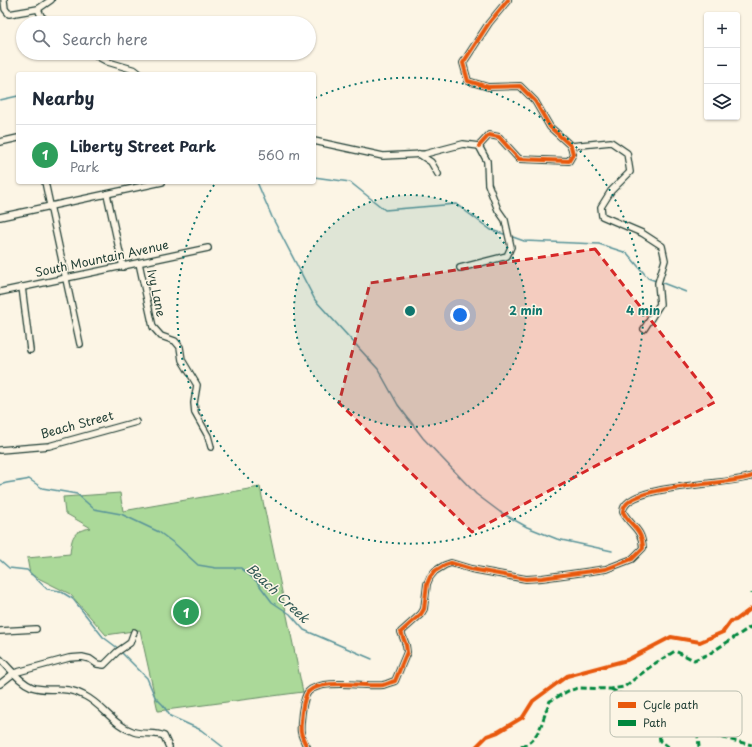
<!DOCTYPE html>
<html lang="en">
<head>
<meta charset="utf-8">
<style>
  body { margin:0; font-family:"Playpen Sans",sans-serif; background:#f2f2f3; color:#1f2937 }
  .controls { position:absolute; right:12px; top:12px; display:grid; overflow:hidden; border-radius:4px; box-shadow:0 1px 3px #0004 }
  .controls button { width:36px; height:36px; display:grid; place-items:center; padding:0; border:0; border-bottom:1px solid #e0e1e3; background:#fff; color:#1f2937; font:20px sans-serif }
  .you { position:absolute; left:460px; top:315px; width:14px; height:14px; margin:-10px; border:3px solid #fff; border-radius:50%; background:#1a73e8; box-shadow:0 0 0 6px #1a73e833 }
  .badge { display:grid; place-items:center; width:26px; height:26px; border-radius:50%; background:#b45309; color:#fff; font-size:13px; font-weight:700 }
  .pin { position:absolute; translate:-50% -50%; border:2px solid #fff; box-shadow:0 1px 4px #0006 }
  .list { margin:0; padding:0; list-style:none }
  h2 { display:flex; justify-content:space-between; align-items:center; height:52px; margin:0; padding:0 16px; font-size:17px }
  h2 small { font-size:13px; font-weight:400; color:#747a83 }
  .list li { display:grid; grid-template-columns:26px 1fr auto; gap:12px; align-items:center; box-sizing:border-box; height:60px; padding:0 16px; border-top:1px solid #e0e1e3 }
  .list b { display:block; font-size:15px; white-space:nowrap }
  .list p { margin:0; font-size:13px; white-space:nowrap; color:#747a83 }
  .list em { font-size:13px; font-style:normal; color:#747a83 }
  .icon { flex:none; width:22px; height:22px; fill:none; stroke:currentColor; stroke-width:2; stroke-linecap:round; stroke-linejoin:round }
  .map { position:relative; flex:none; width:752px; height:747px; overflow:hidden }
  .search { position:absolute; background:#fff; box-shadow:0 1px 3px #0004; left:16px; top:16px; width:300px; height:44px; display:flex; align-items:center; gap:10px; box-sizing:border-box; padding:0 14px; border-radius:22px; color:#747a83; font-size:15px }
  .panel { position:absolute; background:#fff; box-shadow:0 1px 3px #0004; left:16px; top:72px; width:300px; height:112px; border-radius:4px }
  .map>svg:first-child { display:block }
  .green { fill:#abd999; stroke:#658b66 }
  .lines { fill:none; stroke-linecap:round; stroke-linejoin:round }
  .stream { stroke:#589399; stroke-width:1.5 }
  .street-casing { stroke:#1f3d34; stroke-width:8 }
  .street { stroke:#fcf5e5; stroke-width:5.5 }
  .quiet { stroke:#00873e; stroke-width:3; stroke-dasharray:6 3; stroke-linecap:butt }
  .cycleway-casing { stroke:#fcf5e5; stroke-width:6 }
  .cycleway { stroke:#e8590c; stroke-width:4 }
  .marked { fill:#d62828; fill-opacity:0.2; stroke:#d62828; stroke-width:3; stroke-dasharray:8 5; stroke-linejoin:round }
  .ring { fill:none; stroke:#0f766e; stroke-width:2; stroke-dasharray:2 4 }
  .labels { text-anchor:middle; stroke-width:3; stroke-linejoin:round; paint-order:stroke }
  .street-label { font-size:12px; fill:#1f3d34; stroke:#fcf5e5 }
  .water-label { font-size:13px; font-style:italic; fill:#325a56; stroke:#fcf5e5 }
  .key { fill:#fcf5e5; stroke:#babeb0; stroke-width:1 }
  .key-label { font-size:11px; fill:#1f3d34 }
  .centre { fill:#0f766e; stroke:#fcf5e5; stroke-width:2 }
  .ring-label { font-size:12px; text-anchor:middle; font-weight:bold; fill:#0f766e; stroke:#fcf5e5; stroke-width:3; stroke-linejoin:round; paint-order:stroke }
</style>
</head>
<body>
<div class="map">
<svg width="752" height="747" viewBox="0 0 752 747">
  <rect width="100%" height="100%" fill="#fcf5e5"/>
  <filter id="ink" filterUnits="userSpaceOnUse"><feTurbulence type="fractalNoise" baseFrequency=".025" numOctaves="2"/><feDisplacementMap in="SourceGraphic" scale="8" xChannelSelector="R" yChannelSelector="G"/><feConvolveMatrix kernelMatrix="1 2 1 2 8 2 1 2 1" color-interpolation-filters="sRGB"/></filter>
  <g filter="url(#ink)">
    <path class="green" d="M260,487l43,205 -145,19 -18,-81 -34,5 -36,-41 -40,-20 -3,-16 43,-4c2,-17 2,-23 21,-26l-26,-15 -2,-16 57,-4 3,18z"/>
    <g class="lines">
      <g class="stream">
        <path d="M0,100l18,-4"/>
        <path d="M314,177l36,5 35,28 71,-6 35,26 16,5"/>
        <path d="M257,182l15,35 43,83 63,69 20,36 25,33 53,56 24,18 27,15 30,12 55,12"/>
        <path d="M510,236l14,5 75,3 28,9 21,25 8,3"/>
        <path d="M660,282l26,10"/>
        <path d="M0,485c9,-4 20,-3 29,-6l13,9 35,6 17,15 27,5 38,18 16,12 23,21 18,3h25l16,14 15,20 18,12 14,16 68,29"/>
        <path d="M0,560l9,8 18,2 20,19 13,2 13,8 30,38 16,12"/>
        <path d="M121,652l26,26 8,19 8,8 7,11 31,14 22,17"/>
      </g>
      <defs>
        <g id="street">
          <path d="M4,0l1,9 4,5 29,-5"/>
          <path d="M49,23l-8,-7 -3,-7 13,-9"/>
          <path d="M91,53l17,9 27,8 5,4"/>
          <path d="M314,141l69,15 42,-2 38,-10 16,2"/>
          <path d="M0,142l18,-4"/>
          <path d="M479,146l10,-11 10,2 20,22 50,2 4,-7 -2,-8 -21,-19 -15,-26 -15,-15 -32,1 -20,-6 -5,-18 26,-40 19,-23"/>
          <path d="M571,146l40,-4 16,11 3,19 -19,19 -10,16 1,9 40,17 20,13 3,14 -7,23 2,21 -16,25"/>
          <path d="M419,154l12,8 7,12"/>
          <path d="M45,182l35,162"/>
          <path d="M107,194l16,73"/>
          <path d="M0,217l162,-35"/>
          <path d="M139,263l14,64 8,9 14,5 5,6 2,13 15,25 -3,18 1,10 13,23 3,11"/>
          <path d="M460,268l47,-12 4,-9 -6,-27 -7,-10 -10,-26 -1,-23 -8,-15"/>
          <path d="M22,287l8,63"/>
          <path d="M0,292l208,-44"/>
          <path d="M0,450l49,-4 87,-24"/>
          <path d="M0,631l36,-2"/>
          <path d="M0,659c10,9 19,23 32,28 17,6 32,-3 53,9 18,9 29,30 49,36 10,3 21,0 30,4l5,11"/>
          <path d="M0,684l14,-11 55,-15 13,-1 8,2 7,5 7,1 13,-13 13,-9 4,-11"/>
          <path d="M307,747c-8,-15 -7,-17 -5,-35 1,-6 2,-15 6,-20 14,-14 57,-5 75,-7 4,-1 8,-3 12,-4l12,-29 -1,-7 -5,-13 20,-18 3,-5 3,-25 3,-7 5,-6 10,-6 6,-2 20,6 55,10 16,-1 64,-9 26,-10 11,-11c-1,-20 -12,-21 -20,-36 0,-29 109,-26 129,-36"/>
        </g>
      </defs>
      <use href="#street" class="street-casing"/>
      <use href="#street" class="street"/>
      <g class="quiet">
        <path d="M752,593v1"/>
        <path d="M611,689l13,7 8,-1 1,9 6,1v6l11,3 2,13 7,6 1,8 9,6"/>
        <path d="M521,747c21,-9 21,-29 29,-46l18,-10 10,-3 33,1 13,-2 30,-23 21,-13 19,9 15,-6 43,-28"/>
        <path d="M699,747l-1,-10 4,-4 50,12"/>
      </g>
      <defs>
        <g id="cycleway">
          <path d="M479,146l10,-11 10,2 20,22 50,2 4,-7 -2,-8 -21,-19 -15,-26 -15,-15 -32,1 -20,-6 -5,-18 26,-40 19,-23"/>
          <path d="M307,747c-8,-15 -7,-17 -5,-35 1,-6 2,-15 6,-20 14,-14 57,-5 75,-7 4,-1 8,-3 12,-4l12,-29 -1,-7 -5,-13 20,-18 3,-5 3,-25 3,-7 5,-6 10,-6 6,-2 20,6 55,10 16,-1 64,-9 26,-10 11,-11c-1,-20 -12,-21 -20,-36 0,-29 109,-26 129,-36"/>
          <path d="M476,747l11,-11 11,-4 25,-15 10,-16 34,-25 60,-16 44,-23 29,5 23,-10 8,-11 5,-1 16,-12"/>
        </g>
      </defs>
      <use href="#cycleway" class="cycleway-casing"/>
      <use href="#cycleway" class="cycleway"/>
    </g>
  </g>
  <path class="marked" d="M595,249l120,153 -243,130 -133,-129 31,-120z"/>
  <circle cx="410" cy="311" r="116" fill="#0f766e" fill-opacity=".12"/>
  <g class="ring">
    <circle cx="410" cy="311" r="116"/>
    <path d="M315 98A233 233 0 1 1 216 182"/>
  </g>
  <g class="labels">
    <g class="street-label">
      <text transform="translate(102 259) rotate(-12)" y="4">South Mountain Avenue</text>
      <text transform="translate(156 293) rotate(78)" y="4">Ivy Lane</text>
      <text transform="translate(77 425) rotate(-15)" y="4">Beach Street</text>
    </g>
    <g class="water-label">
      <text transform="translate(278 593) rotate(43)" y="5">Beach Creek</text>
    </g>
  </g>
  <rect x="610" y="691" width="132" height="46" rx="6" class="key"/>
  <rect x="618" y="702" width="18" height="6" fill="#e8590c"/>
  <rect x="618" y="720" width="18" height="6" fill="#00873e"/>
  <g class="key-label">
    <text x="643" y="709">Cycle path</text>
    <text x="643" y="727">Path</text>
  </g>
  <circle cx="410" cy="311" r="6" class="centre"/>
  <g class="ring-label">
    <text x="526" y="315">2 min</text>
    <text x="643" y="315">4 min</text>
  </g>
</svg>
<div class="controls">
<button>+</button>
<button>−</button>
<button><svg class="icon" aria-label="layers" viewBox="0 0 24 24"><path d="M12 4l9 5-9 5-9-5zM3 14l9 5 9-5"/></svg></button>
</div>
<div class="you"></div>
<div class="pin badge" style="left:186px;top:612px;background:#2e9e5b">1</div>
<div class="search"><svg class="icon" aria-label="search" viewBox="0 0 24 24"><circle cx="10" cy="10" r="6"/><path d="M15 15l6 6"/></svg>Search here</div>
<section class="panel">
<h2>Nearby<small></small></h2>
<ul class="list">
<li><span class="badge" style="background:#2e9e5b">1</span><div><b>Liberty Street Park</b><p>Park</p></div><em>560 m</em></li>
</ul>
</section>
</div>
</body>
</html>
